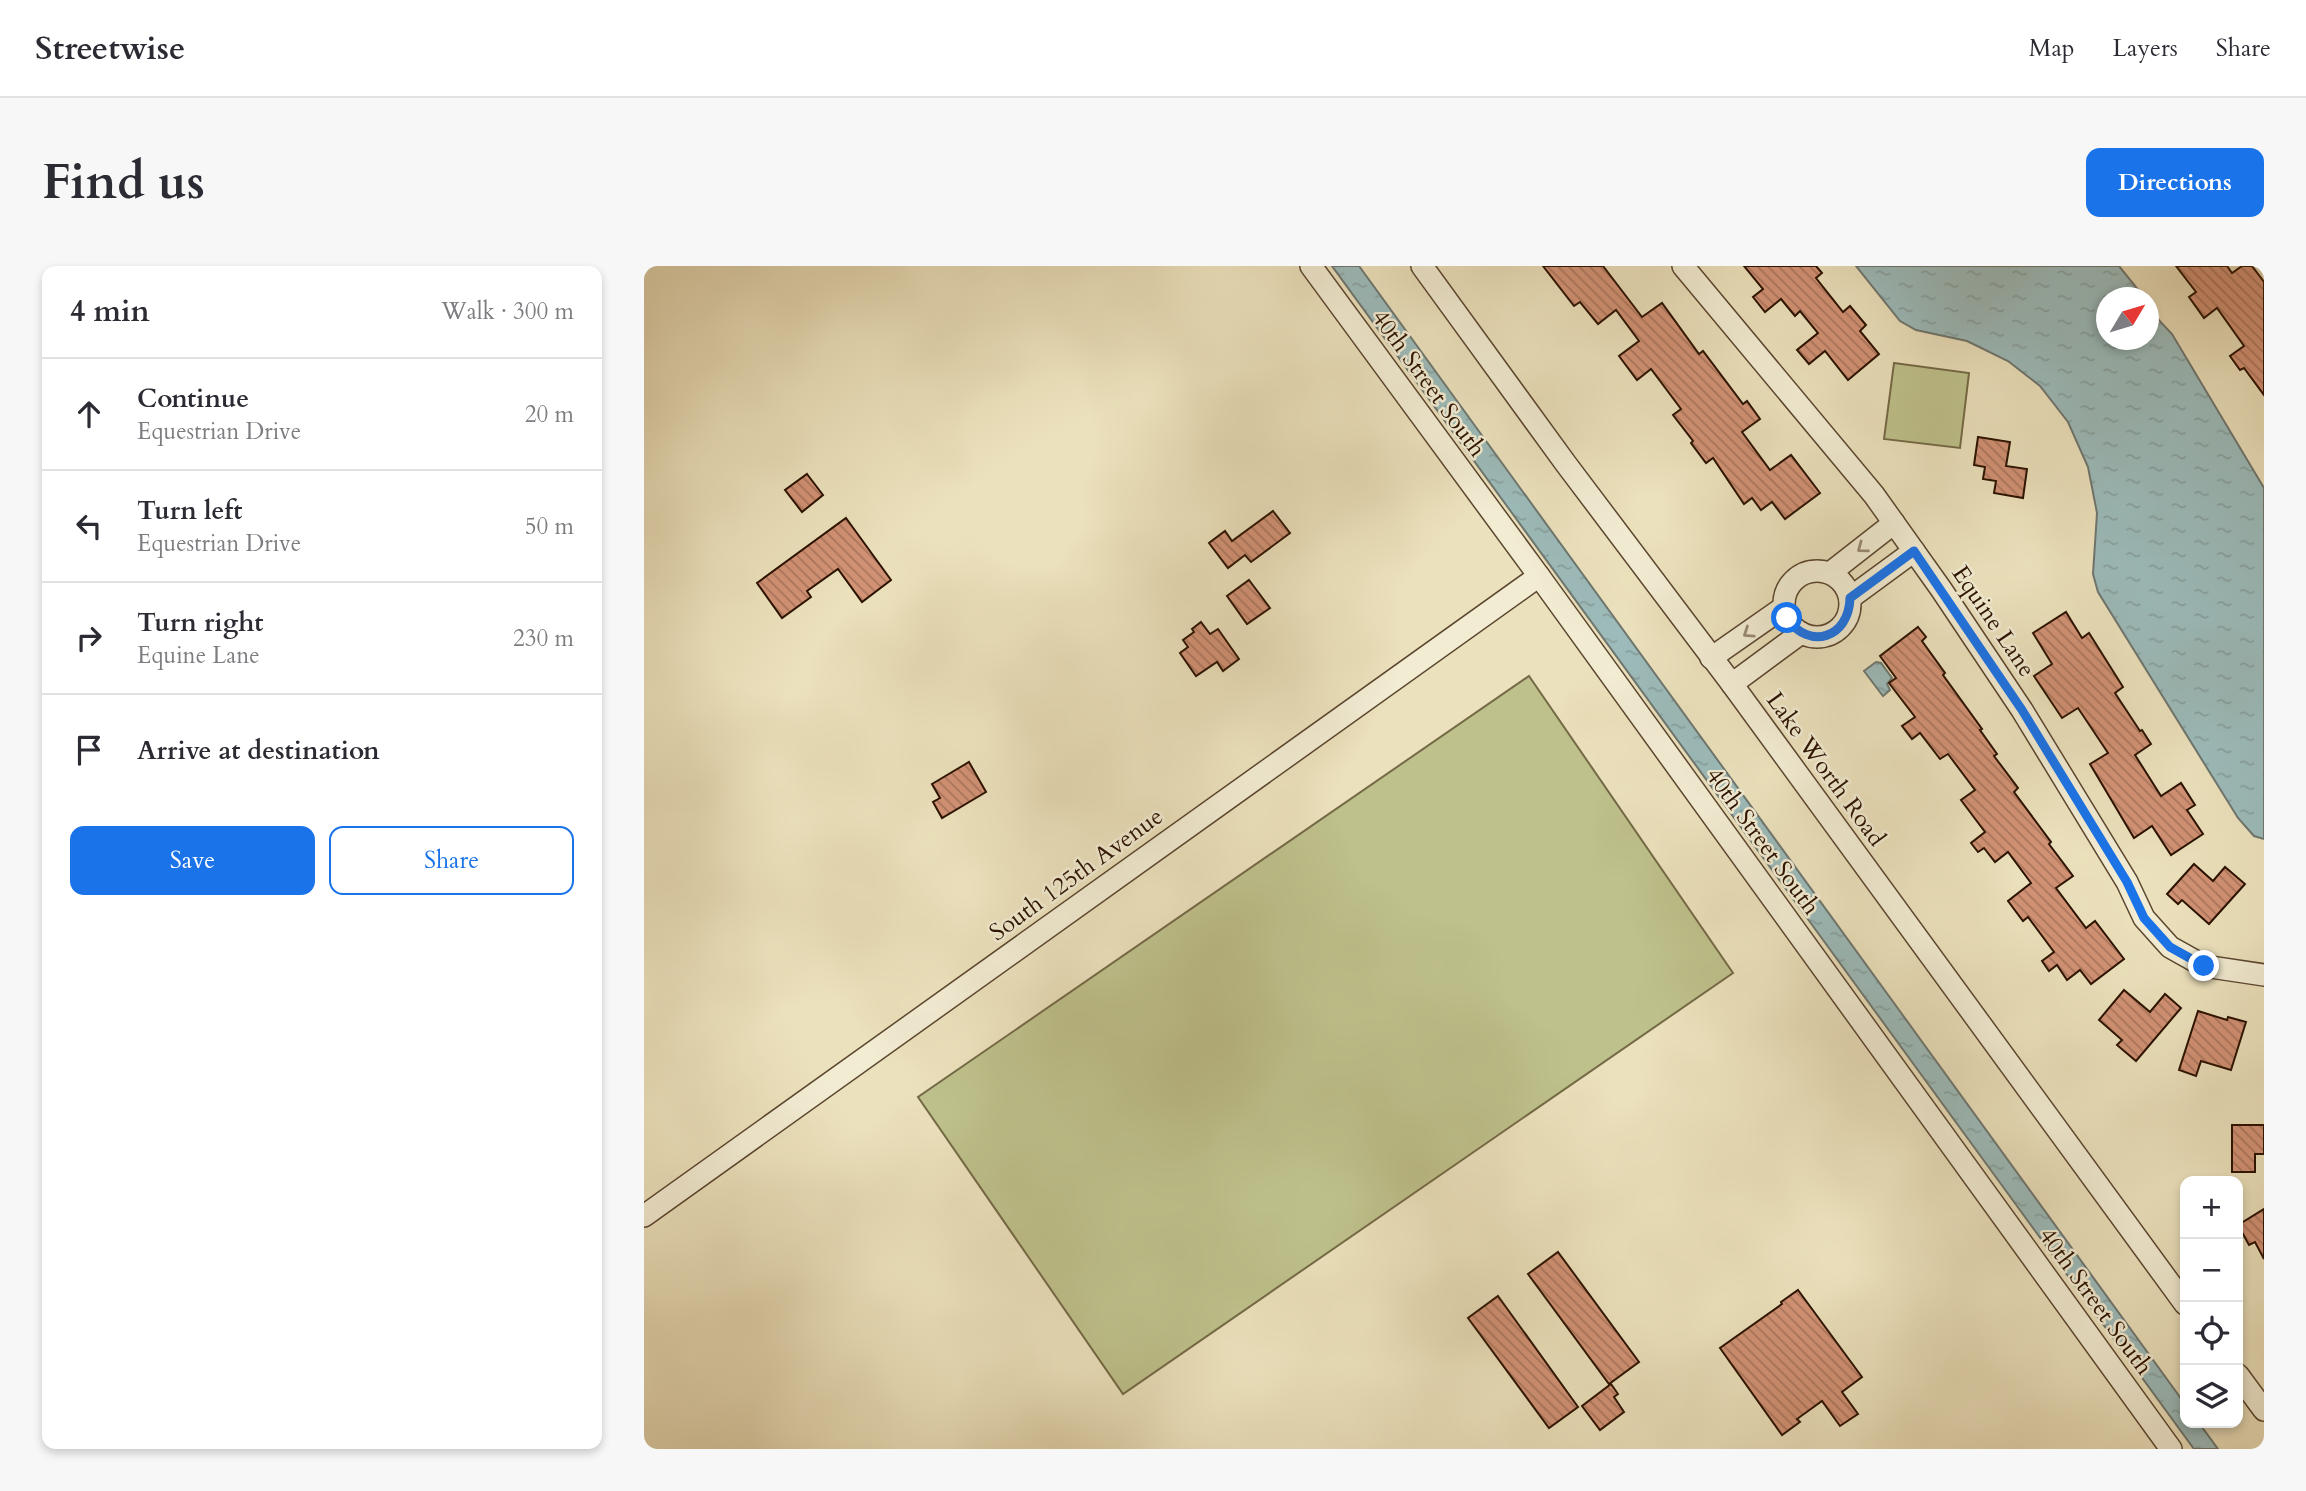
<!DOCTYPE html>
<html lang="en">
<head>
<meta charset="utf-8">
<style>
  body { margin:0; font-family:Cardo,serif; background:#f7f7f7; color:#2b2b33 }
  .controls { position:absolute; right:21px; bottom:21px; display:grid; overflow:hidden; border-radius:14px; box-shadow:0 4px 10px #0003 }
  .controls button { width:63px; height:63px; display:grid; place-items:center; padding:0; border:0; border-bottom:2px solid #e1e1e2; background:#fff; color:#2b2b33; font:35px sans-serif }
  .compass { position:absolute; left:1452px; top:21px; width:63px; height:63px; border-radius:50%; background:#fff; box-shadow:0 4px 10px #0003; rotate:52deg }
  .stop { position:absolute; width:21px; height:21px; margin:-16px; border:5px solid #1a73e8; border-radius:50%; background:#fff }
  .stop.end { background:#1a73e8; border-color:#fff; box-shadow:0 2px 7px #0008 }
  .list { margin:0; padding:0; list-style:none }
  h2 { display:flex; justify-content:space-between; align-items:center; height:91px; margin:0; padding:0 28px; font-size:30px }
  h2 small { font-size:23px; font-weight:400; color:#7c7c81 }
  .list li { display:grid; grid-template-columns:46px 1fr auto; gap:21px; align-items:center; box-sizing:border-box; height:112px; padding:0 28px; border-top:2px solid #e1e1e2 }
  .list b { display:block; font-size:26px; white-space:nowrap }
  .list p { margin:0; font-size:23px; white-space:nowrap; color:#7c7c81 }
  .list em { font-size:23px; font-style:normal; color:#7c7c81 }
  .actions { display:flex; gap:14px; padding:21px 28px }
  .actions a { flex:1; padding:16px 0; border:2px solid #1a73e8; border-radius:14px; text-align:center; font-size:24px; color:#1a73e8 }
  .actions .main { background:#1a73e8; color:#fff }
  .icon { flex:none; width:38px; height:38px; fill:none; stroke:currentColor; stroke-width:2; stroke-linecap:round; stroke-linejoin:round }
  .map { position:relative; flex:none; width:1620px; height:1183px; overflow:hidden; border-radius:14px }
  header { display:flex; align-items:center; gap:42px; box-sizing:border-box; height:98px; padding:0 35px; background:#fff; border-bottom:2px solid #e1e1e2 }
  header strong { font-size:33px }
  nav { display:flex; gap:38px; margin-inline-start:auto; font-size:24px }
  .intro { display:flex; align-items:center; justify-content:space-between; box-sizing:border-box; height:168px; padding:0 42px }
  h1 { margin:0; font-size:49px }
  .button { padding:18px 32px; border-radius:14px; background:#1a73e8; color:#fff; font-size:24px; font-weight:700 }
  main { display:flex; gap:42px; padding:0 42px }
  aside { flex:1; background:#fff; border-radius:14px; box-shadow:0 4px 10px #0003 }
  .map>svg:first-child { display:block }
  .park { fill:#bec18c; stroke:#746a46; stroke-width:2 }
  .water { fill:url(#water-ripples); stroke:#6f7770; stroke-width:2 }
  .building { fill:url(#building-back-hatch); stroke:#2b1200; stroke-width:2 }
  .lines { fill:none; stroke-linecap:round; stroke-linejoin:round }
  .minor-casing { stroke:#5b462f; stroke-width:24 }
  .minor { stroke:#f2ecd3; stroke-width:21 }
  .oneway { stroke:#988a74 }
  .route { stroke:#1a73e8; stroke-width:9 }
  .labels { text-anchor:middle; stroke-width:5; stroke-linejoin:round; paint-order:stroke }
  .street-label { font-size:24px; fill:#2b1200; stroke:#f2ecd3 }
</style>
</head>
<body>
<header>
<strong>Streetwise</strong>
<nav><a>Map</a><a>Layers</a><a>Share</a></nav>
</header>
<div class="intro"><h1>Find us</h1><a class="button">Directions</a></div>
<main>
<aside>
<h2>4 min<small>Walk · 300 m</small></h2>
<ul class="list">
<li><svg class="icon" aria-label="ahead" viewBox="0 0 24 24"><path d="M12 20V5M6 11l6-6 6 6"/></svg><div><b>Continue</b><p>Equestrian Drive</p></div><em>20 m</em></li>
<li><svg class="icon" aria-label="left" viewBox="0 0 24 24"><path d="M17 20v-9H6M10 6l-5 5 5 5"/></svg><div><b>Turn left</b><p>Equestrian Drive</p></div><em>50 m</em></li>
<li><svg class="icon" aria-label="right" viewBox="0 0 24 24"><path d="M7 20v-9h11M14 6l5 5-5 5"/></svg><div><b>Turn right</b><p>Equine Lane</p></div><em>230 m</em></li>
<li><svg class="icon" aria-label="arrive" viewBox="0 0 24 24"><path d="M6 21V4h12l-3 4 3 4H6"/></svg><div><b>Arrive at destination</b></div></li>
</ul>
<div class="actions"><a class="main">Save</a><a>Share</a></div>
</aside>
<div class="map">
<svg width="1620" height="1183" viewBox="0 0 1620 1183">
  <defs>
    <pattern id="water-ripples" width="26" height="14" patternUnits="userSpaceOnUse" patternTransform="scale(1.75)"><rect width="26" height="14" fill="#9cbbba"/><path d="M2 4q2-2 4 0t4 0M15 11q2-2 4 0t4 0" fill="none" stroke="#87a09e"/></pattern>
    <pattern id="building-back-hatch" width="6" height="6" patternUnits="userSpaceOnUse" patternTransform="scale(1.75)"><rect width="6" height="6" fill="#d29275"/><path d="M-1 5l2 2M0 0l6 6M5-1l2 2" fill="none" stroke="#ab765e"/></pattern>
  </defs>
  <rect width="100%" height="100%" fill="#ebe1bc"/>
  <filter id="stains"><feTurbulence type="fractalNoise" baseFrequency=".00286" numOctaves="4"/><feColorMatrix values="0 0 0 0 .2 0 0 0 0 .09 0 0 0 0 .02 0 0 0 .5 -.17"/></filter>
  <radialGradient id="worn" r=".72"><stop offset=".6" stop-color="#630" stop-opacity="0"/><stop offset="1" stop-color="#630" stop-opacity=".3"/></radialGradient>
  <g class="park">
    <path d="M1250,97l75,10 -9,75 -76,-9z"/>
    <path d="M885,410l204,297 -610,421 -205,-297z"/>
  </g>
  <g class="water">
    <path d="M688,0h27l826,1138v19h14l19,26h-24z"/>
    <path d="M1212,0h263l25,31 -38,1v42h42l1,-35 6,11 17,18 92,154v351l-10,-3 -16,-18 -140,-226 -5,-18 4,-61 -9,-46 -20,-45 -28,-36 -32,-25 -41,-20 -51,-11 -16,-9z"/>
    <path d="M1232,396l5,1 11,15 -5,6 3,6 -7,6 -19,-25z"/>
  </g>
  <g class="building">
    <path d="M899,0h60l39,51 20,-14 37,51 4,-3 40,53 4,-3 13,18 -18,13 28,38 21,-15 29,38 -35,26 -13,-17 -11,8 -9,-12 -8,6 -31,-46 -7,5 -15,-20 2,-2 -20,-26 8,-6 -30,-40 -14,11 -18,-24 20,-15 -23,-31 -18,14 -18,-22 -6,4z"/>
    <path d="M1100,0h72l6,7 -6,5 27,34 7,-6 16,19 -6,6 19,23 -31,26 -23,-29 -16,13 -12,-14 21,-17 -18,-22 -5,5 -14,-17 -16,13 -12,-15 10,-8z"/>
    <path d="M1532,0h51l5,7 10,-7h10l12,16v113l-20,-27 -4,2 -10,-14 14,-10 -27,-38 -13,10 -15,-21 7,-5z"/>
    <path d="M1334,171l32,5 -4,24 21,3 -4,29 -29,-5 2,-12 -13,-2 2,-12 -11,-2z"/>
    <path d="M163,208l16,21 -21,17 -17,-22z"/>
    <path d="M629,245l17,22 -39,29 -6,-7 -17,13 -19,-25 16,-12 7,10z"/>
    <path d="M202,252l45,62 -29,22 -24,-33 -31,22 4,6 -29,21 -25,-35z"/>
    <path d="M605,314l21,28 -23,16 -20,-28z"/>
    <path d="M1422,346l16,26 7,-5 34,54 -8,6 25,38 2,-1 9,14 -16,11 26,41 20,-13 14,22 -8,5 16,24 -32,21 -19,-29 -18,12 -44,-74 18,-11 -30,-45 -16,10 -28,-42 18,-12 -19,-31z"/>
    <path d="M557,356l9,12 8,-5 21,30 -16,12 -6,-9 -21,14 -16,-23 8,-6 -5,-7 11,-8 -2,-3z"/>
    <path d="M1274,361l8,10 -4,4 23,32 -2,2 39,54 -2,1 17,24 -3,2 24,32 -4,4 37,50 -2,2 24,32 -17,12 30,40 9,-7 29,38 -33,25 -11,-14 -13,10 -10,-15 -8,6 -7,-10 12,-9 -26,-35 -5,4 -15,-20 23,-18 -23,-31 -13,10 -11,-14 -6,4 -7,-9 14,-11 -24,-32 14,-10 -27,-36 -8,5 -20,-26 -8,6 -10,-13 13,-9 -26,-34 7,-5 -16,-22z"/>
    <path d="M325,496l17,30 -44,26 -9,-16 7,-4 -8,-14z"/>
    <path d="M1550,598l19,17 12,-14 20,17 -36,40 -27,-24 -4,4 -11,-10z"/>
    <path d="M1480,724l26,22 15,-18 16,14 -45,53 -19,-16 5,-5 -23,-20z"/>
    <path d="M1554,745l29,9 1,-3 18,5 -15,48 -30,-9 -5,15 -17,-6z"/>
    <path d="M1588,859h32v29h-9v18h-23z"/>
    <path d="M1620,943v50l-9,-17 -6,3 -11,-20z"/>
    <path d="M914,986l81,110 -30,22 -81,-110z"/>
    <path d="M1154,1024l64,87 -20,15 16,22 -18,12 -18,-25 -25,18 3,3 -18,13 -62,-87 62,-44 -1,-2z"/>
    <path d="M854,1030l80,111 -29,21 -81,-110z"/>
    <path d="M967,1118l7,10 -4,3 10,15 -24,18 -18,-24z"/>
  </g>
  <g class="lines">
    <defs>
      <g id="minor">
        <path d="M667,0l228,310 632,873"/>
        <path d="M778,0l144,198 166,220 453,620"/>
        <path d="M1039,0l191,229 67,94 81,121 105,172 17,36 26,29 34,19 60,9"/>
        <circle cx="1173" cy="338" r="33"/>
        <path d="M1186,307l64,-50"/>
        <path d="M1206,332l64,-47"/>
        <path d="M1067,392l73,-51"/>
        <path d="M1088,418l69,-51"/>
        <path d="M0,950l895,-640"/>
        <path d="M1594,1109l26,35"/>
      </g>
    </defs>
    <use href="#minor" class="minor-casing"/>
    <use href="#minor" class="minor"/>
  </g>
  <defs><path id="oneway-chevron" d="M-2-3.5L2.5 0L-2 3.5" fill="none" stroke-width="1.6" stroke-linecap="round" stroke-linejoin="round" transform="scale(1.75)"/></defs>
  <g class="oneway">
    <use href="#oneway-chevron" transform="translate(1218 282) rotate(143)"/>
    <use href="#oneway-chevron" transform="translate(1104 367) rotate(146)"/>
  </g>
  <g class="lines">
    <path class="route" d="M1143,352c22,33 62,20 63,-20l64,-47 108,159 105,172 17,36 26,29 34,19"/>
  </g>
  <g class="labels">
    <g class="street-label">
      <text transform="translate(785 117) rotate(54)" y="8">40th Street South</text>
      <text transform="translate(1350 355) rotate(56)" y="8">Equine Lane</text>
      <text transform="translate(1182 503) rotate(54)" y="8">Lake Worth Road</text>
      <text transform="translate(1119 575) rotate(54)" y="8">40th Street South</text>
      <text transform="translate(432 608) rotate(-36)" y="8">South 125th Avenue</text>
      <text transform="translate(1452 1035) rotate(54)" y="8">40th Street South</text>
    </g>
  </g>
  <rect width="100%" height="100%" filter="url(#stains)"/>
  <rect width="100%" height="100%" fill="url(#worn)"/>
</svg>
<div class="controls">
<button>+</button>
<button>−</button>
<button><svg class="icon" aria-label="locate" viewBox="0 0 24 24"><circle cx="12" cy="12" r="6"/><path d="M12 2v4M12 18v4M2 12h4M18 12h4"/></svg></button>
<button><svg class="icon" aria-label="layers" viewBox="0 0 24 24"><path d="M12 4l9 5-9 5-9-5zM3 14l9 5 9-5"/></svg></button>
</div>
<svg class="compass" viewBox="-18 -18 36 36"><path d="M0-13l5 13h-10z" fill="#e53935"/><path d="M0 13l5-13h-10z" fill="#7c7c81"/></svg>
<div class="stop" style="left:1143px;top:352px"></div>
<div class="stop end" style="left:1560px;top:700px"></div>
</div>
</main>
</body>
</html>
